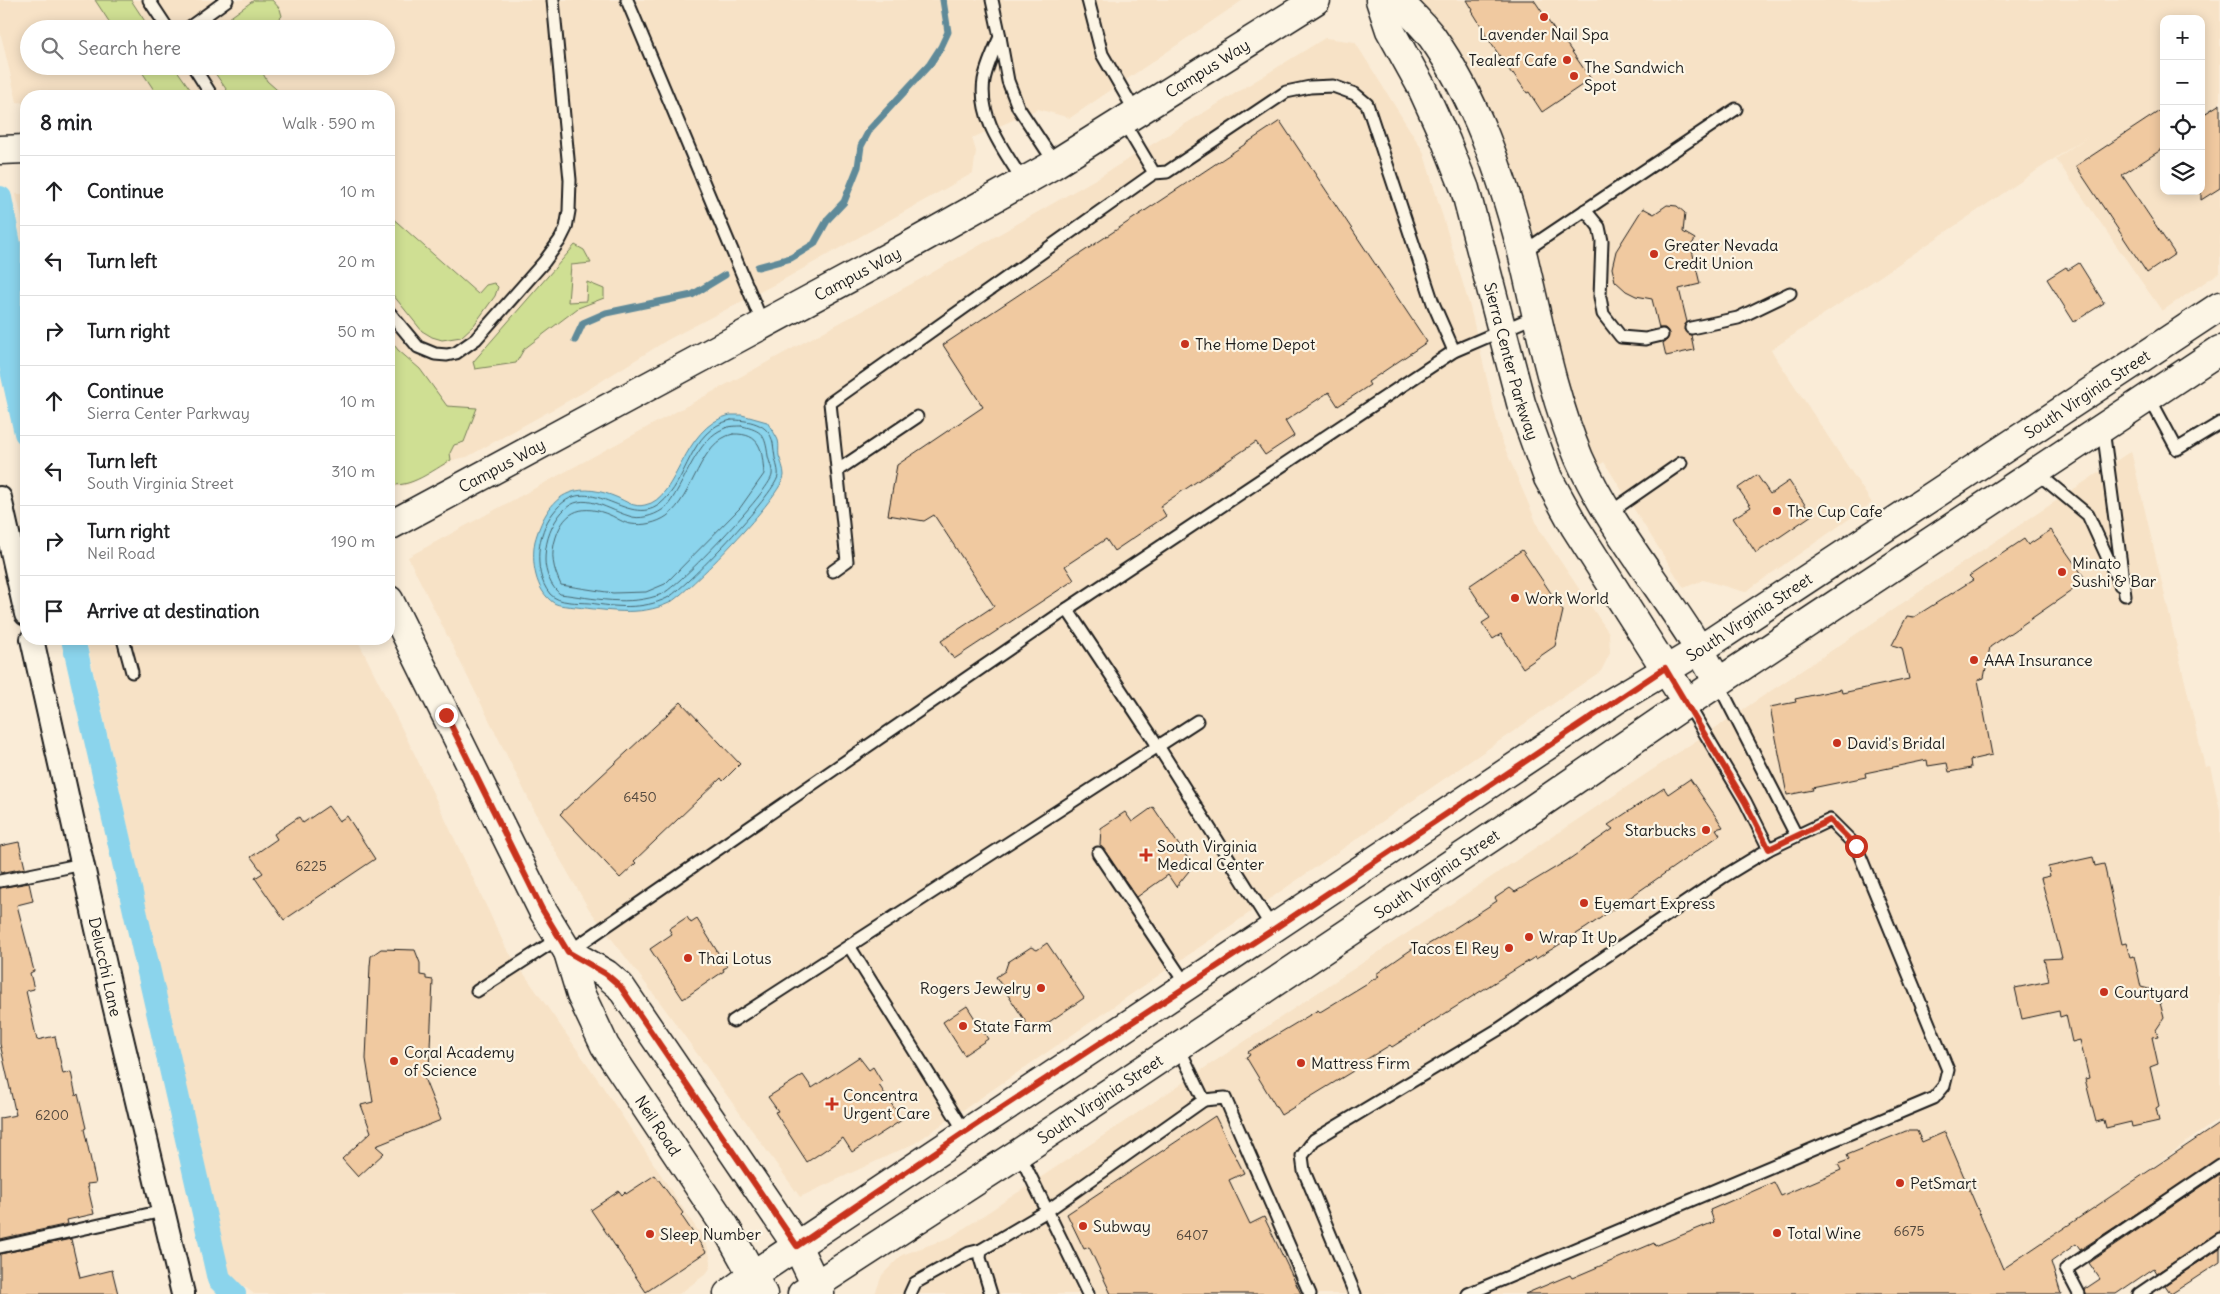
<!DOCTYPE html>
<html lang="en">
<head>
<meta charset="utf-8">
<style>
  body { margin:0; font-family:Delius,sans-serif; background:#f6f6f6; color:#202124 }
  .controls { position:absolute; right:15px; top:15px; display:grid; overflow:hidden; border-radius:10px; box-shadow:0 2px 12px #0003 }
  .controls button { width:45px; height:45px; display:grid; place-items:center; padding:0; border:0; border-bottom:1px solid #e0e0e0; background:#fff; color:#202124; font:25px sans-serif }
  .stop { position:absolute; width:15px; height:15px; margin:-11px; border:4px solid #c8321e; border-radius:50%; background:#fff }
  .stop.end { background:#c8321e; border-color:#fff; box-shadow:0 1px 5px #0008 }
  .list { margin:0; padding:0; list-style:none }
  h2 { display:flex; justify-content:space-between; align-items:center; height:65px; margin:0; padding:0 20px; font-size:21px }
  h2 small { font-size:16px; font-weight:400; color:#757577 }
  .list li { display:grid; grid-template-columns:32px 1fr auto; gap:15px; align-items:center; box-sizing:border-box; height:70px; padding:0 20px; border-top:1px solid #e0e0e0 }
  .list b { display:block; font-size:19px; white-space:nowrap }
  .list p { margin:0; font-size:16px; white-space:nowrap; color:#757577 }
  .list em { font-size:16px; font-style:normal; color:#757577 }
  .icon { flex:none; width:28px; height:28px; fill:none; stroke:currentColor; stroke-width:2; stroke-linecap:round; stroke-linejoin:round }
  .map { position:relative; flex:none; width:2220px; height:1294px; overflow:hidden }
  .search { position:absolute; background:#fff; box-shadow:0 2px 12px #0003; left:20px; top:20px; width:375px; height:55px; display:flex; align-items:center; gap:12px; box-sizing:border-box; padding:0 18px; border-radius:28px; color:#757577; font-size:19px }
  .panel { position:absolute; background:#fff; box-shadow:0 2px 12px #0003; left:20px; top:90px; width:375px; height:555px; border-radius:20px }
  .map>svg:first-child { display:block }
  .built { fill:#f7e2c6; fill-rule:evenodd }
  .green { fill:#cfdf93; stroke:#767e58 }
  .water { fill:#8bd4ec; stroke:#5f8a99 }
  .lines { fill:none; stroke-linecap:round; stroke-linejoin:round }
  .shore { stroke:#48666f; stroke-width:1 }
  .stream { stroke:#5f8a99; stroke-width:7 }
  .canal { stroke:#8bd4ec; stroke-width:24 }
  .building { fill:#f0c9a0; stroke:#1c1c1c }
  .lane-casing { stroke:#1c1c1c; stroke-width:15 }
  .street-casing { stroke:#1c1c1c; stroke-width:26 }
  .secondary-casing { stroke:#1c1c1c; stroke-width:31 }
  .primary-casing { stroke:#1c1c1c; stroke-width:31 }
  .lane { stroke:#fcf5e5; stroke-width:11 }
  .street { stroke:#fcf5e5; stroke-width:22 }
  .secondary { stroke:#fcf5e5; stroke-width:28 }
  .primary { stroke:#fcf5e5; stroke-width:28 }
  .route { stroke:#c8321e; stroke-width:6 }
  .poi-dot { fill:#c8321e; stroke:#fcf5e5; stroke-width:2 }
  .labels { text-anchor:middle; stroke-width:4.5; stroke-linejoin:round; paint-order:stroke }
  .number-label { font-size:14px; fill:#51473d }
  .poi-label { font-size:16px; fill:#1c1c1c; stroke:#fcf5e5; text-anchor:start }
  .street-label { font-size:16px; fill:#1c1c1c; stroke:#fcf5e5 }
</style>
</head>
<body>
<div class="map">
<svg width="2220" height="1294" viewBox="0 0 2220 1294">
  <rect width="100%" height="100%" fill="#faecd7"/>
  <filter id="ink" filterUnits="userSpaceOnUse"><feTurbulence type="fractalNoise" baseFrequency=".02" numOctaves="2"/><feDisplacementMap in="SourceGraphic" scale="10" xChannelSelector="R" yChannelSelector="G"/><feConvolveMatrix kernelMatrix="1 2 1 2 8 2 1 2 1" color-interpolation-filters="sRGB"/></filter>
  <g filter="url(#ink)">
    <g class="built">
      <path d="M0,0h1243l-173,118 -32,-9 -66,29 4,13 -3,22 -192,108 -112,58 -85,53 -117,65 -11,2 -48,26 -16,2 -3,-1v-390h-363v7l-9,-1 -17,-71zM29,29h357v37h-357z"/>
      <path d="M1401,0h819v272l-58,39 -106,-152 32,-23 -317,214 101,153 -127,89 -42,-12 -19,8 -80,-126 -14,9 -92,-309zM2164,19h37v172h-37z"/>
      <path d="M1325,38l30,4 68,109 47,156 31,132 39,92 69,102 1,20 -9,18 -686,472 -115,54 -135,-188 -76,-100 -40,-69 -141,-283 520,-282 171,-98z"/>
      <path d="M16,194h10v186l-6,-29 5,-121z"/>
      <path d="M2131,451l74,316 5,-1 10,44v308l-185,134 9,42h-1169l7,-19 20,-20 49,-18z"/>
      <path d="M86,639h271l58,116 91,193 93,133 101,153 8,14 3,13 -1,7 -4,6 -27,20h-425l-26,-20z"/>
    </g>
    <g class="green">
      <path d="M95,0h36l19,29h-36z"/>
      <path d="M254,0h18l8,9 2,7 -12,13h-56z"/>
      <path d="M138,66h36l21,30h-37z"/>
      <path d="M210,66h49l8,15 17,15h-53z"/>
      <path d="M389,215l89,79 8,-9 8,-2 4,4 -3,9 -21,29 -13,12 -19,3 -10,-3 -10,-6 -33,-41z"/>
      <path d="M575,245l9,5 7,13 -20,2 -3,37 18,-1 1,-19 17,7v9l-26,10 -54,41 -8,14 -41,6 -2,-7z"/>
      <path d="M389,338l9,12 22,19 27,37 30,2 -13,34 -10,3 -4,8 1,7c-18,10 -41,29 -62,24z"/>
    </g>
    <path class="water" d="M730,415h12l25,7c3,5 7,10 10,16 3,5 1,12 2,18 2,6 5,13 5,19 0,19 -97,119 -115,128 -29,14 -63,7 -93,4 -7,-1 -17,-1 -22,-4 -19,-12 -23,-42 -19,-62 5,-18 15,-41 34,-48 15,-6 33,-2 47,4 10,4 18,11 29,8 34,-6 36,-78 85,-90z"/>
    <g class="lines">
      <g class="shore">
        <path d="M731,420c17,0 38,3 42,23 1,5 1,10 2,15 1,5 4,13 3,18 -3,18 -94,114 -111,122 -24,12 -52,9 -77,5 -12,-1 -31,1 -40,-9 -10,-12 -12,-29 -11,-43 1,-14 6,-28 14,-38 35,-47 74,17 107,-9 29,-23 28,-74 71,-84z"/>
        <path d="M742,426c21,5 23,9 26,30 1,6 5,13 4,19 -2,16 -94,112 -110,119 -32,13 -69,4 -102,0 -9,-7 -15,-22 -15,-34 0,-15 4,-30 13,-43 21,-30 45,-9 71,-1 10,4 24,0 33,-6 7,-4 12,-14 16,-21 11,-19 23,-51 45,-60 5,-3 13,-3 19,-3z"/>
        <path d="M733,434c29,-1 29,17 31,40l-24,34 -75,76 -19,8 -33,1 -52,-8c-8,-17 -11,-30 -5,-48 9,-28 28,-33 54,-22 7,3 13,8 21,9 12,2 26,-1 36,-8 27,-19 32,-75 66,-82z"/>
      </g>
      <g class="stream">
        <path d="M758,267l33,-9 23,-14 14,-25 16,-17 14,-35 3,-21 9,-17 60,-65 11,-17 7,-15 -5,-32"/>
        <path d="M575,340l8,-17 23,-10 86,-18 33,-20"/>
      </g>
      <g class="canal">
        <path d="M0,198l9,46v113l17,76"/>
        <path d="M73,639l146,640 15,15"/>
      </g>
    </g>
    <g class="building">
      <path d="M1467,0h67l27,40 2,-1 28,40 -49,33 -13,-20 -2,1 -14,-20 -1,1 -28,-41 1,-1 -13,-21 1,-1z"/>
      <path d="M2220,104v84l-19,12v-84z"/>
      <path d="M2164,108v40l-42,27 53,79 -28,19 -71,-107z"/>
      <path d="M1280,121l147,221 -59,40 2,3 -32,21 -9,-14 -44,29 9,15 -29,19 -9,-13 -96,64 6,10 -52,35 -8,-12 -41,27 9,14 -120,79 -13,-18 53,-35 -60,-91 -10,6 -36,-6 9,-50 86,-58 -40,-62z"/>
      <path d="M1667,205l10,1 8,7 -2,19 12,7 -4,7 9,38 -21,5 8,33 -3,8 7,5 3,15 -28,6 -3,-13 4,-3 2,-7 -4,-5h-6l-7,-29 -16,-3 -10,-5 -11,-10 -3,-13 4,-17 27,-43 11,6z"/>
      <path d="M2079,263l25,40 -30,19 -27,-43 19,-12 2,3z"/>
      <path d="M1757,475l13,19 19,-13 23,34 -56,38 -23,-35 18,-11 -13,-19z"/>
      <path d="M2051,530l33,47 -8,3 4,5 -90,62 -6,31 -6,2 14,75 -22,5 1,8 -22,4 -2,-9 -19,3 -1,-6 -62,13 1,4 -54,11 1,2 -26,5 -17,-88 26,-5 -1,-3 46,-10 1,4 67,-14 -7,-31 -10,-3 15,-29 7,1 59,-37 -4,-4 55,-37 4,6z"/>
      <path d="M1522,550l41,61 -8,35 -32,22 -22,-34 -8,5 -11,-16 8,-5 -21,-32z"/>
      <path d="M681,702l59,62 -17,17 -2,-3 -87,83 2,2 -16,15 -60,-64z"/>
      <path d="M1690,779l33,48 -7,2 4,6 -134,93 -50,31 -1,-2 -143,90 -2,-2 -39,24 2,2 -72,44 -35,-58 4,-2 -2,-3 70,-42 2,2 59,-36 -3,-2 39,-27 2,4 27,-16 53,-34 -2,-3 15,-10 5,4 53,-32 45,-31 -5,-4 56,-37 4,6z"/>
      <path d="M328,806l11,15 8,-5 28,43 -91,61 -29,-42 8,-5 -12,-16 26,-18 -3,-5 25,-17 4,6z"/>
      <path d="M1153,807l40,59 -17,21 -8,-12 -31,22 -37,-52 1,-17 24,-16 7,10z"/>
      <path d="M19,842l6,26 -25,5v-27z"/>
      <path d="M2093,857l2,9 9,-2 18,80 4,-1 4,14 4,-1 7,31 8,2 9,6 6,23 -8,12 2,6 -6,1 6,27 -8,3 9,39 -3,2 3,13 -27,6 -1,-5 -25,6 -2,-8 -8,2 -11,-43 4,-1 -9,-38 -8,2 -6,-27 -6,2 -1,-6 -37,8 -7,-31 34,-7 -5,-22 18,-1 -21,-80 9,-2 -2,-9z"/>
      <path d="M29,883l4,18 -16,4 17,66 -4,2 4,16 -8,2 11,49 18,-4 8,38 8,-2 5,24 2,-2 8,34 -2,1 12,54 -9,1 7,30 -27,6 1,4 -68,15v-121l16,-3 -16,-71v-156z"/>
      <path d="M687,917l4,6 6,-4 30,48 -4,2 1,2 -41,28 -33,-50 22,-15 -3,-5z"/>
      <path d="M1047,943l37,55 -51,35 -37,-56 9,-6 3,-9 23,-15 6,3z"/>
      <path d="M381,949l34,1 5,13v12l6,1v3l7,1 -4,90 -7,3 19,47 -65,26 8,7 -26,24 -16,-18 29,-27 -10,-27 12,-3 -7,-43 4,-93 1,-10z"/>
      <path d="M967,1006l21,33 -24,16 -21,-33z"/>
      <path d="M859,1057l10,13 4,-3 9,15 -3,3 23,35 -50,32 -9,-14 -36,24 -32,-50 3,-1 -10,-14 35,-22 9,13z"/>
      <path d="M1215,1116l29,57 -15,7 21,44 14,-7 37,77h-190l-22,-47 -5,2 -17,-35z"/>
      <path d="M2220,1123v35l-140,92 -4,-6 -25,18 10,32h-536l45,-19 2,3 82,-35 1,3 59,-24 -4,-12 64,-28 7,14 60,-26 -3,-6 11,-4 -2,-5 59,-24h11l5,11 23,-10 58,137z"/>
      <path d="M2220,1174v58l-63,41 -3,-5 -38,26h-30l-1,-5 15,-10 -11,-16z"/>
      <path d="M655,1175l28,38 -2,2 25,37 -60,40 -55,-82 28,-19 3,4 3,-3 1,2z"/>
      <path d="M71,1239l9,39 32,-8 6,24h-118v-40z"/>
      <path d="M2220,1248v14l-49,32 -6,-9z"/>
    </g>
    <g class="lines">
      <defs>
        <g id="lane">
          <path d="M149,0l19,29"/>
          <path d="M627,0l136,324"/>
          <path d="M992,0l8,37"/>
          <path d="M1088,0l14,54 34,59"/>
          <path d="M187,29l40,-29"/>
          <path d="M193,66l19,30"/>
          <path d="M1123,121l31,52 13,-1 119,-80 24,-5 23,-1 22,8 12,10 66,199 21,48"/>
          <path d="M1023,181c-19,-31 -45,-63 -39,-101 3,-15 10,-30 16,-43l8,44 10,26 37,56"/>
          <path d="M1585,210l14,17 3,14 -2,56 3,17 18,23 24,2 17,-4"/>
          <path d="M1523,252l213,-143"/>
          <path d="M389,312l29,35 17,7 12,1 9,-2 20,-14 68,-77 16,-22 6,-12 3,-17 1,-31 -17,-180"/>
          <path d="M1691,328l47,-10 52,-25"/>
          <path d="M2149,397l28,52 43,-26"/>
          <path d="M2103,429l22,166"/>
          <path d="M838,470l79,-53"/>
          <path d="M2036,472l52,43 32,70"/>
          <path d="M1609,513l72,-50"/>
          <path d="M833,571l14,-10 -17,-158 324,-230"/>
          <path d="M1067,609l91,137 115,183"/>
          <path d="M123,639l9,33"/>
          <path d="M1718,683l78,152"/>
          <path d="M1687,703l58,98 24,48"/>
          <path d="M1098,853l89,133"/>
          <path d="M0,881l83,-17"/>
          <path d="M849,946l116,186"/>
          <path d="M570,951l497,-342 387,-258 82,-35"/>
          <path d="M477,991l82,-53"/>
          <path d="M733,1021l464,-300"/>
          <path d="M1204,1100l21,-2 85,196"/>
          <path d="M1019,1153l69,141"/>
          <path d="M0,1247l163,-36"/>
          <path d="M910,1294l5,-11 54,-30 12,-3"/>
          <path d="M991,1294l-11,-36 1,-8 66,-39 157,-111 -26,-54"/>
          <path d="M1355,1294l-51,-123 -2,-15 12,-16 185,-111 224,-152 46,-28 61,-29 26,26 92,224 -4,16 -10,12 -466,196"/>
          <path d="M2079,1294l-13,-25 154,-104"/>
          <path d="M2139,1294l81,-55"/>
        </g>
        <g id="street">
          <path d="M0,498l26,116"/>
          <path id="s1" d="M32,639l82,366 69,289"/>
        </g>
        <g id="secondary">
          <path id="s2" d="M1380,0l10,30 31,56 25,55 19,48 56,214 27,75 27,49 112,176"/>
          <path d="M1398,0c11,12 24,24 34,37 43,61 69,135 88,207 18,72 30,146 59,214 36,81 99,147 139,225"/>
          <path d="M0,150l26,-1"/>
          <path id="s3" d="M389,526l516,-278 148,-83 263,-165"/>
          <path id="s4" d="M389,600l153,309 26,43 13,43 24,51 120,180 38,68"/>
          <path d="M568,952l38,22 14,12 177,260 23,48"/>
        </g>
        <g id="primary">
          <path id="s5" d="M728,1294l25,-19 861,-574 87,-52 519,-343"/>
          <path id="s6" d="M802,1294l217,-141 489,-327 179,-123 533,-353"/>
        </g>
      </defs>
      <use href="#lane" class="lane-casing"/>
      <use href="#street" class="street-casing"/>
      <use href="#secondary" class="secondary-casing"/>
      <use href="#primary" class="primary-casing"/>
      <use href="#lane" class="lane"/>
      <use href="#street" class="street"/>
      <use href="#secondary" class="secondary"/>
      <use href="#primary" class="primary"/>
    </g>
  </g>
  <g class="lines" filter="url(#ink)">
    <path class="route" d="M446,715l96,194 26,43 38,22 14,12 177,260 168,-114 309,-203 391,-261 80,134 24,47 61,-29 26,26"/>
  </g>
  <g class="poi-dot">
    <circle cx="1544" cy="17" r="5"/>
    <circle cx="1567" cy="60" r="5"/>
    <circle cx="1574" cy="76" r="5"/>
    <circle cx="1654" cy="254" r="5"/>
    <circle cx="1185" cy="344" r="5"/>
    <circle cx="1777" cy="511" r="5"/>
    <circle cx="2062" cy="572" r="5"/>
    <circle cx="1515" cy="598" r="5"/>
    <circle cx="1974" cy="660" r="5"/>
    <circle cx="1837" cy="743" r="5"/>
    <circle cx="1706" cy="830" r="5"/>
    <path d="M1143.5 847.5h5v5h5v5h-5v5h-5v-5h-5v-5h5z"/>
    <circle cx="1584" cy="903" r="5"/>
    <circle cx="1529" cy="937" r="5"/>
    <circle cx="1509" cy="948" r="5"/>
    <circle cx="688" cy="958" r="5"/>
    <circle cx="1041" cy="988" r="5"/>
    <circle cx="2104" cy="992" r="5"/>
    <circle cx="963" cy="1026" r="5"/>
    <circle cx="394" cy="1061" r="5"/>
    <circle cx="1301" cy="1063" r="5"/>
    <path d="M829.5 1096.5h5v5h5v5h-5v5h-5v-5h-5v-5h5z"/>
    <circle cx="1900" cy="1183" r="5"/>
    <circle cx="1083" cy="1226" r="5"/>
    <circle cx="1777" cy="1233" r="5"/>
    <circle cx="650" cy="1234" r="5"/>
  </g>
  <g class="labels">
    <g class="number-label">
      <text x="640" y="802">6450</text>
      <text x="311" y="871">6225</text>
      <text x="52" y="1120">6200</text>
      <text x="1909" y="1236">6675</text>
      <text x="1192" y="1240">6407</text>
    </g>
    <g class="poi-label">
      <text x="1544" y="40" text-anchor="middle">Lavender Nail Spa</text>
      <text x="1557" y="66" text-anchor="end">Tealeaf Cafe</text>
      <text x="1584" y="73">The Sandwich<tspan x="1584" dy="18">Spot</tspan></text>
      <text x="1664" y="251">Greater Nevada<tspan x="1664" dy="18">Credit Union</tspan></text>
      <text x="1195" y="350">The Home Depot</text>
      <text x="1787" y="517">The Cup Cafe</text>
      <text x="2072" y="569">Minato<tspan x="2072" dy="18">Sushi &amp; Bar</tspan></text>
      <text x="1525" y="604">Work World</text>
      <text x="1984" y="666">AAA Insurance</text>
      <text x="1847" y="749">David's Bridal</text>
      <text x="1696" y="836" text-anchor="end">Starbucks</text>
      <text x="1157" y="852">South Virginia<tspan x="1157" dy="18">Medical Center</tspan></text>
      <text x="1594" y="909">Eyemart Express</text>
      <text x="1539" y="943">Wrap It Up</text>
      <text x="1499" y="954" text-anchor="end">Tacos El Rey</text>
      <text x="698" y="964">Thai Lotus</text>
      <text x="1031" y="994" text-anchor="end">Rogers Jewelry</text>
      <text x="2114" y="998">Courtyard</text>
      <text x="973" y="1032">State Farm</text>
      <text x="404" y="1058">Coral Academy<tspan x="404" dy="18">of Science</tspan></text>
      <text x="1311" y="1069">Mattress Firm</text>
      <text x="843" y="1101">Concentra<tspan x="843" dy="18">Urgent Care</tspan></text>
      <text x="1910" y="1189">PetSmart</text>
      <text x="1093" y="1232">Subway</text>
      <text x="1787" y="1239">Total Wine</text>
      <text x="660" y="1240">Sleep Number</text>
    </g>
    <g class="street-label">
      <text dy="6" stroke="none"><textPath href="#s3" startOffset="938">Campus Way</textPath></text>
      <text dy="6" stroke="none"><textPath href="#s3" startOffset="532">Campus Way</textPath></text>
      <text dy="6" stroke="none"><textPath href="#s2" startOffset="386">Sierra Center Parkway</textPath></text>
      <text dy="6" stroke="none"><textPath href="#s5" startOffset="1630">South Virginia Street</textPath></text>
      <text dy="6" stroke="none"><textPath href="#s3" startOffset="128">Campus Way</textPath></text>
      <text dy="6" stroke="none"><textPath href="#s5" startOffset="1225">South Virginia Street</textPath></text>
      <text dy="6" stroke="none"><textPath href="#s6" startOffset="761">South Virginia Street</textPath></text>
      <text dy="6" stroke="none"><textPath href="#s1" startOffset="336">Delucchi Lane</textPath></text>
      <text dy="6" stroke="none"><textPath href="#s6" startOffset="356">South Virginia Street</textPath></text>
      <text dy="6" stroke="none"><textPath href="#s4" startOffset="592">Neil Road</textPath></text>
    </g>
  </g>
</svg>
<div class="controls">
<button>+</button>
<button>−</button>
<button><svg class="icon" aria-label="locate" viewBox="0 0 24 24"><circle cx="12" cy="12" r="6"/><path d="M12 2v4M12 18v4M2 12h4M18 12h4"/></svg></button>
<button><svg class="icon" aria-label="layers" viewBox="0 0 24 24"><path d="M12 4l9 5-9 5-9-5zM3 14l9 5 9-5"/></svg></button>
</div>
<div class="stop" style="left:1856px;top:846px"></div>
<div class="stop end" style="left:446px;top:715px"></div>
<div class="search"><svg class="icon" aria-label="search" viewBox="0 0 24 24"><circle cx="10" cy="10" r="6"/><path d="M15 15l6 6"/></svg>Search here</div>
<section class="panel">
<h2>8 min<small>Walk · 590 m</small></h2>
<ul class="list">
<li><svg class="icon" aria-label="ahead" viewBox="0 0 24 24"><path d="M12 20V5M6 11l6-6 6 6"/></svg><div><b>Continue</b></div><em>10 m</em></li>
<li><svg class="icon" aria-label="left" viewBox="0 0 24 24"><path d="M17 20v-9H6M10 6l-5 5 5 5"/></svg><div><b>Turn left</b></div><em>20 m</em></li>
<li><svg class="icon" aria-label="right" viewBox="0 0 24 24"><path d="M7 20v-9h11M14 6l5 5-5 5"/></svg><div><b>Turn right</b></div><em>50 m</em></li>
<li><svg class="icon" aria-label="ahead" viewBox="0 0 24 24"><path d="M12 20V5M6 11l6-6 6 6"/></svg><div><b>Continue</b><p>Sierra Center Parkway</p></div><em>10 m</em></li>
<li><svg class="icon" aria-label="left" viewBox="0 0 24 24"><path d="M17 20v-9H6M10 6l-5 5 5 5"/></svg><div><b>Turn left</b><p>South Virginia Street</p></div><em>310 m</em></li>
<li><svg class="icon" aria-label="right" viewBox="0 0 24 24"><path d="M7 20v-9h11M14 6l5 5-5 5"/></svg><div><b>Turn right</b><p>Neil Road</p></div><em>190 m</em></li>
<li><svg class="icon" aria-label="arrive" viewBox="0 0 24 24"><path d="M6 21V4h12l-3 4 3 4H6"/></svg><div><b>Arrive at destination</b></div></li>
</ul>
</section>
</div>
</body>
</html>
